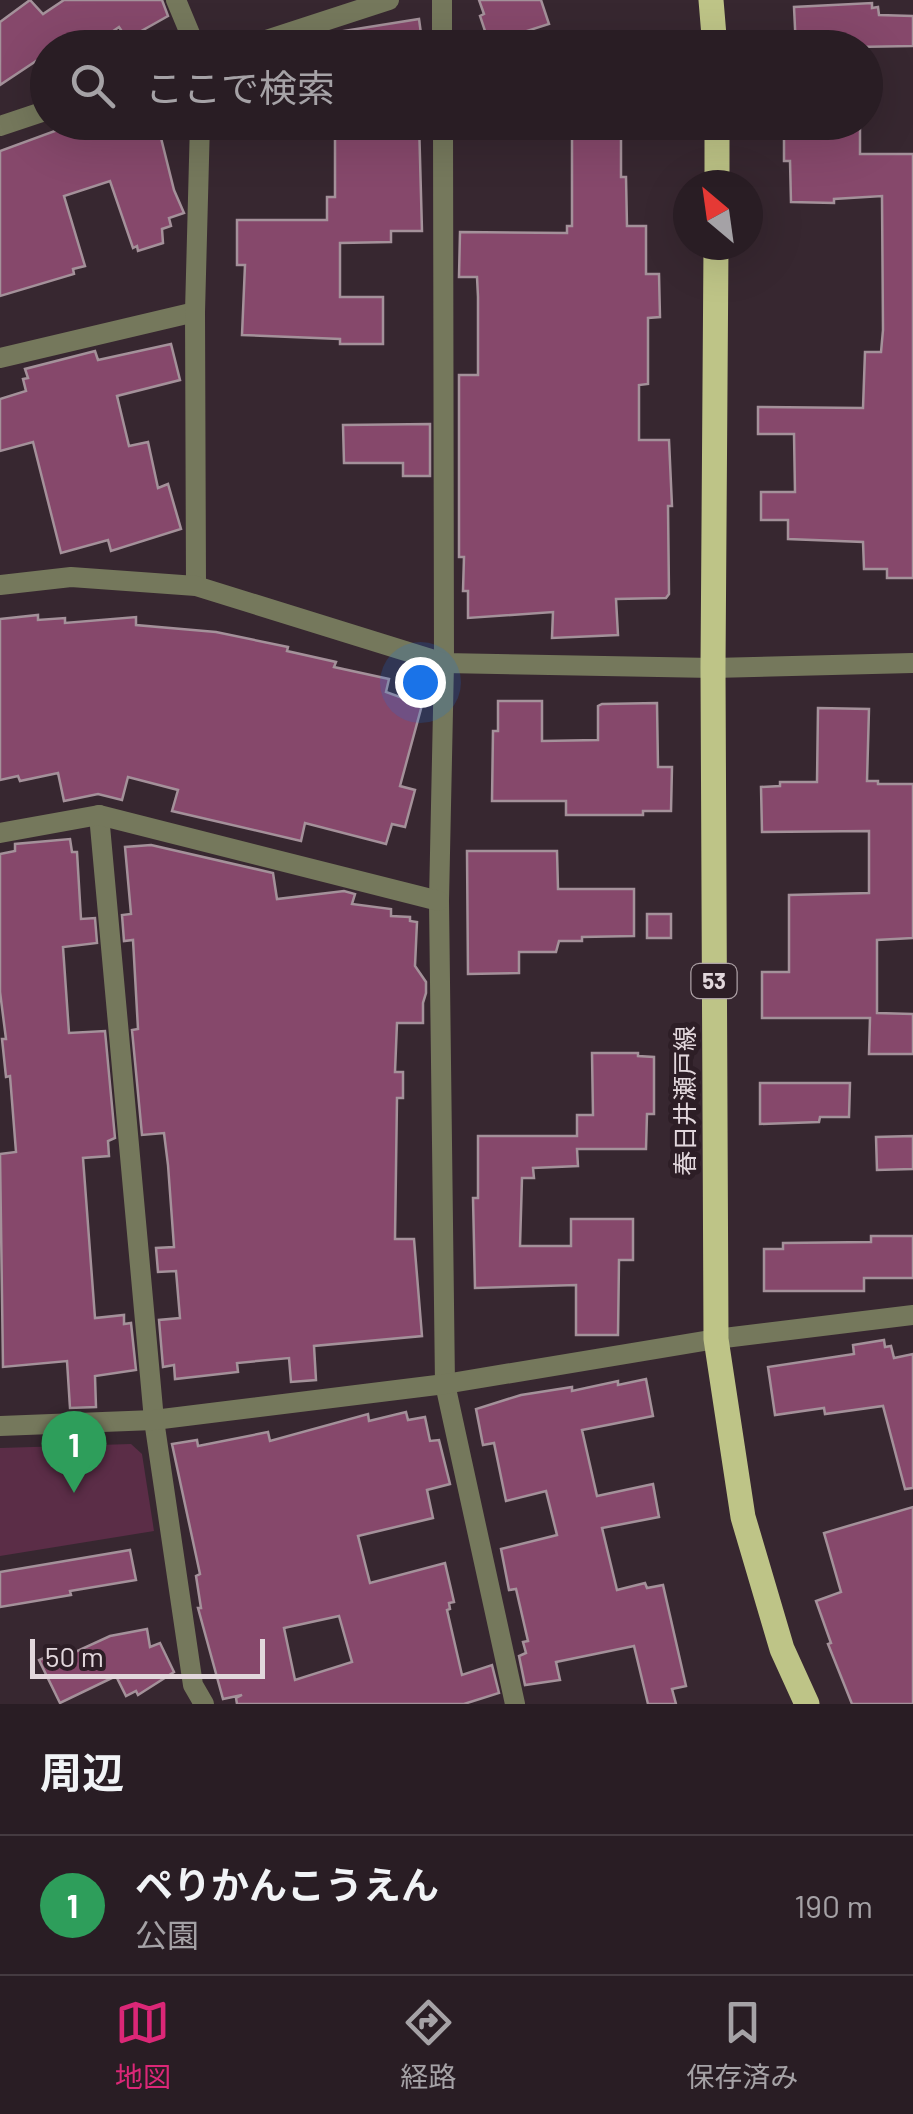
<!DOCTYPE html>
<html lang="ja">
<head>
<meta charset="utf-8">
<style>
  body { margin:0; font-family:Barlow,"Noto Sans JP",sans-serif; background:#31262c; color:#f1f3f6 }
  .compass { position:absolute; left:673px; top:170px; width:90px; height:90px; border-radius:50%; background:#291d24; box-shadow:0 10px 40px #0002; rotate:331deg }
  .scale { position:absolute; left:30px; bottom:25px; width:235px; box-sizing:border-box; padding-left:10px; border:5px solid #e2d7dc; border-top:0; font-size:28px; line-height:35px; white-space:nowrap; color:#e2d7dc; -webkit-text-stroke:8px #2d1e26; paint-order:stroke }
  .you { position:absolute; left:420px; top:682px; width:35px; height:35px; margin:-25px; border:8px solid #fff; border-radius:50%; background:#1a73e8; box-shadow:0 0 0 15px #1a73e833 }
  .badge { display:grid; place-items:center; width:65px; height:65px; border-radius:50%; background:#db2777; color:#fff; font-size:32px; font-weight:700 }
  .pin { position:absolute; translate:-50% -82px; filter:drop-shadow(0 2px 5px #0008) }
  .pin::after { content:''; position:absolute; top:52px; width:35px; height:30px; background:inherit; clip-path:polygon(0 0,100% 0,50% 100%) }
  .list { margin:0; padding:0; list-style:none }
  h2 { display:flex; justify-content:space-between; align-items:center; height:130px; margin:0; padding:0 40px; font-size:42px }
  h2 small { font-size:32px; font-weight:400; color:#a5a2a6 }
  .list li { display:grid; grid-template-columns:65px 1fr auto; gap:30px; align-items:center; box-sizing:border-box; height:140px; padding:0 40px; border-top:2px solid #453b41 }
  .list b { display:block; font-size:38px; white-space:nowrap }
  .list p { margin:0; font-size:32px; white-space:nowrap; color:#a5a2a6 }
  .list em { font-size:32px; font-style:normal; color:#a5a2a6 }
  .icon { flex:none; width:55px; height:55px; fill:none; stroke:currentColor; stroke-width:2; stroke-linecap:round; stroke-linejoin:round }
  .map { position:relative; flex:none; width:913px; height:1704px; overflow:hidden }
  .search { position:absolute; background:#291d24; box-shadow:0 10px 40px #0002; left:30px; right:30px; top:30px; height:110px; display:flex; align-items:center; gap:25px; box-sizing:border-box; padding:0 35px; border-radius:55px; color:#a5a2a6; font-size:38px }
  .sheet { height:270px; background:#291d24 }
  nav { display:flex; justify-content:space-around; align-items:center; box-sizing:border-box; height:140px; border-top:2px solid #453b41; background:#291d24; font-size:28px; color:#a5a2a6 }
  nav a { display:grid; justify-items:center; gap:5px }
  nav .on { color:#db2777 }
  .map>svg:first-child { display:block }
  .green { fill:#5b2d47 }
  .building { fill:#86486b; stroke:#a4919a; stroke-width:2.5; fill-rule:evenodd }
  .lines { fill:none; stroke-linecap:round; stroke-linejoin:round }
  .minor { stroke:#75785c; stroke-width:20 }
  .tertiary { stroke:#75785c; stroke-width:20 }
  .primary { stroke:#bec487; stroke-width:25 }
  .labels { text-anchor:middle; stroke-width:10; stroke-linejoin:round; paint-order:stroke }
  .shield { fill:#2d1e26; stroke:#aca0a5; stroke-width:2.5 }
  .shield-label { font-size:22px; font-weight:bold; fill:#e2d7dc }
  .street-label { font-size:25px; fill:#e2d7dc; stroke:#2d1e26 }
</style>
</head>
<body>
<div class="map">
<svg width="913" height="1704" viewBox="0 0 913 1704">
  <rect width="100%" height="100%" fill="#372730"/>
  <path class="green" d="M131,1444l11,10 12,77 -154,25v-108z"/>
  <g class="building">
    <path d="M30,0l13,14 21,-14h98l6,16 -41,23 -8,-12 -30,21h-41v5l-48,32v-63z"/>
    <path d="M479,0h62l8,24 -60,19 -9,-27 4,-2z"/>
    <path d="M872,3v5l6,-1 1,8 34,1v30l-117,2 -2,-41z"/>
    <path d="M419,19l4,29h-91l-1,-15z"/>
    <path d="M53,122h104l17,68 10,23 -15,5 2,8 -9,3 1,14 -25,8 -1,-5 -4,2 -23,-67 -46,15 21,70 -12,3 1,5 -74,22v-145l55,-20z"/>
    <path d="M335,122h84l3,109h-31v11l-51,1v54h43v47h-43v-5l-98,-4 3,-70h-8v-45h90v-23h8z"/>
    <path d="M572,122h49v55h5l1,49h19v48h13l1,43 -12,1v66l-9,1v55h30l3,66h-4l1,88 -3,4 -50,1 2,36 -66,3 1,-26 -85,6v-27h-5l1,-34h-5v-182h19v-78l-1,-20h-18l1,-45 107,1v-7h5z"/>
    <path d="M788,122h72v32h53v424h-26v-9h-23l-1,-27 -75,-3v-19h-27v-28h34l-1,-58h-36v-27l105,1 2,-56h16l2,-22 -1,-134 -48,3v4l-43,-1 -1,-41h-6v-30l4,-1z"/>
    <path d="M171,344l9,36 -63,16 12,50 19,-4 10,46 10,-4 13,45 -70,22 -3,-11 -47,13 -28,-111 -33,9v-52l26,-8 -3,-12 5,-1 -3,-9 70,-18 3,9z"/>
    <path d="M430,424v52h-27v-13h-59l-1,-38z"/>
    <path d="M38,615v5l27,-2v5l71,-6v8l80,7 72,15 -1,4 49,11 -2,5 55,12 -3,13 36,13 -22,81 15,4 -10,37 -13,-3 -6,20 -81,-21 -4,18 -129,-30 6,-21 -50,-13 -6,23 -24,-6 -34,7 -6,-28 -38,8 -2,-5 -18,4v-161z"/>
    <path d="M498,701h44v40l56,-1v-34l4,-2 55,-1 1,64h14l-1,44h-28v4h-77v-14h-74l1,-70h5z"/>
    <path d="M818,708l51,1 -2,72h11v3h35v154l-36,2v73l36,1v40h-44l1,-36h-108v-46h27v-77l80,-2v-62l-107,1 -1,-45 19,-1v-4h37z"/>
    <path d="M70,839l2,13h5l4,67 14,-1 2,25 -34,4 6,86 36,-2 10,107 -7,3 1,15 -26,2 12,160 29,-3v9l7,-1 5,47 -41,6 1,31 -26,1 -3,-47 -64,6 -3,-213 16,-2 -6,-76 -4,1 -4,-38h4l-6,-47v-138l15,-3v-7z"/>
    <path d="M151,845l122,28 4,26 67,-8 11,3 -3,10 39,5v7l19,1v4l7,1 -2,44 11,16v11l-3,10v20h-26l-2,49h8v26h-6l-2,141h19l8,97 -108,10 2,34 -25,2 -2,-24 -52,5 1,9 -63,7 -1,-14 -11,2 -4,-47 21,-2 -4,-47 -18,1 -2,-24 18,-1 -6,-82 -4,-32 -22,2 -10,-105 6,-1 -5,-89 -9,1 -2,-26 9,-1 -6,-67z"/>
    <path d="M467,851h90l1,38h76v47l-52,1v4h-23l-3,11h-37v21l-51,1z"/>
    <rect x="647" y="914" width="24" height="24"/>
    <path d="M592,1053h46v3l16,1v57h-7l-1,35h-69l1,17 -45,2 1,10h-12l-2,68h51v-27h62v41h-14l-1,75h-42v-50l-101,3 -2,-90h5v-62h99v-21h16z"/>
    <path d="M760,1083h90l-1,34h-29l-1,5 -59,2z"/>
    <path d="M913,1136v33l-36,1 -1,-33z"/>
    <path d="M871,1236h42v42h-49v13h-100v-42h19v-6l88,-1z"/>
    <path d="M884,1340l1,7 6,-1 3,12 19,-4v134l-8,1 -22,-83 -58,8 -1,-6 -49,7 -7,-48 86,-13 -1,-9z"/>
    <path d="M646,1379l7,37 -71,14 15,66 56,-12 6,33 -57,11 15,62 28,-7 2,5 16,-3 23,101 -14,3 4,15h-28l-14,-58 -78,16 4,18 -35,5 -6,-29 7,-3 -3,-11 5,-1 -12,-52 -7,1 -8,-41 56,-14 -11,-44 -40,10 -12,-58 -11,2 -7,-36 45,-14 51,-8v4l46,-10v4z"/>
    <path d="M406,1412l2,8 17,-3 5,24 9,-1 11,44 -23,6 6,28 -75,18 12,47 75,-20 9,39 -5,1 1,6 -3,1 15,65 30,-10 7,28 -35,11h-227l-1,-6 6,-3 -19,4 -25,-91h3l-5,-32 4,-2 -28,-130 25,-4 1,6 70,-14 2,9 98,-27 1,7zM339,1616l13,46 -57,18 -11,-52z"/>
    <path d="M913,1507v197h-61l-24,-60 3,-1 -15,-42 25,-9 -17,-59z"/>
    <path d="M130,1550l6,30 -66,11 1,4 -71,12v-35z"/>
    <path d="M147,1629l3,18 10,-4 14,29 -36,23 -2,-4 -10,5 -10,-20 -56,27 -21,-43 28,-13 4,7 39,-18z"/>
  </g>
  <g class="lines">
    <g class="minor">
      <path d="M176,0l20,48"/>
      <path d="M442,0v48"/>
      <path d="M242,48l147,-48"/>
      <path d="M443,122l1,541 -5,238 6,483 70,320"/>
      <path d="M0,126l48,-16"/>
      <path d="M0,358l195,-46"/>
      <path d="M196,586l-1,-274 5,-190"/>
      <path d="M99,815l55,605 39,265 11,19"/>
      <path d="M0,833l99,-18 340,86"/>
      <path d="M0,1426l154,-6 291,-36 271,-45 197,-24"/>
    </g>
    <path class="tertiary" d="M0,585l71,-8 125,9 248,77 269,5 200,-5"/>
    <g class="primary">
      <path d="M711,0l4,48"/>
      <path d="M717,185v-63"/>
      <path d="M716,245l-3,423 3,671 27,178 39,132 25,55"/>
    </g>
  </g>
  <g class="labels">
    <rect class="shield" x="691.5" y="964" width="45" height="34" rx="8"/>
    <g class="shield-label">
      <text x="714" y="989">53</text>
    </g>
    <g class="street-label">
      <text transform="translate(685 1101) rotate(-90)" y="9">春日井瀬戸線</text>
    </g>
  </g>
</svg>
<svg class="compass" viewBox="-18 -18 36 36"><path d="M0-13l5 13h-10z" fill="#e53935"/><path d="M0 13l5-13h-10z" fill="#a5a2a6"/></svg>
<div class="scale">50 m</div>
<div class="you"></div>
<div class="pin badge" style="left:74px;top:1493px;background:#2e9e5b">1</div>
<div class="search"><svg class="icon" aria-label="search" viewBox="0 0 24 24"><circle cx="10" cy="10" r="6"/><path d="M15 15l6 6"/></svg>ここで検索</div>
</div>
<section class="sheet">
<h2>周辺<small></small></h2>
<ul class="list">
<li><span class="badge" style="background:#2e9e5b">1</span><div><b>ペりかんこうえん</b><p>公園</p></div><em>190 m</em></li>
</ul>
</section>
<nav>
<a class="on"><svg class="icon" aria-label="map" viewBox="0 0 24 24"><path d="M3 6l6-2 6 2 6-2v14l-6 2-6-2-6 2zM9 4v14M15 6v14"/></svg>地図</a>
<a><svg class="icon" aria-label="directions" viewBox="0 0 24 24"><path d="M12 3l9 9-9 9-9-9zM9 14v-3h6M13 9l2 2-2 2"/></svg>経路</a>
<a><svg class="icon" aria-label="saved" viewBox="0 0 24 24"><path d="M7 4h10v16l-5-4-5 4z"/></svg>保存済み</a>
</nav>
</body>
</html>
